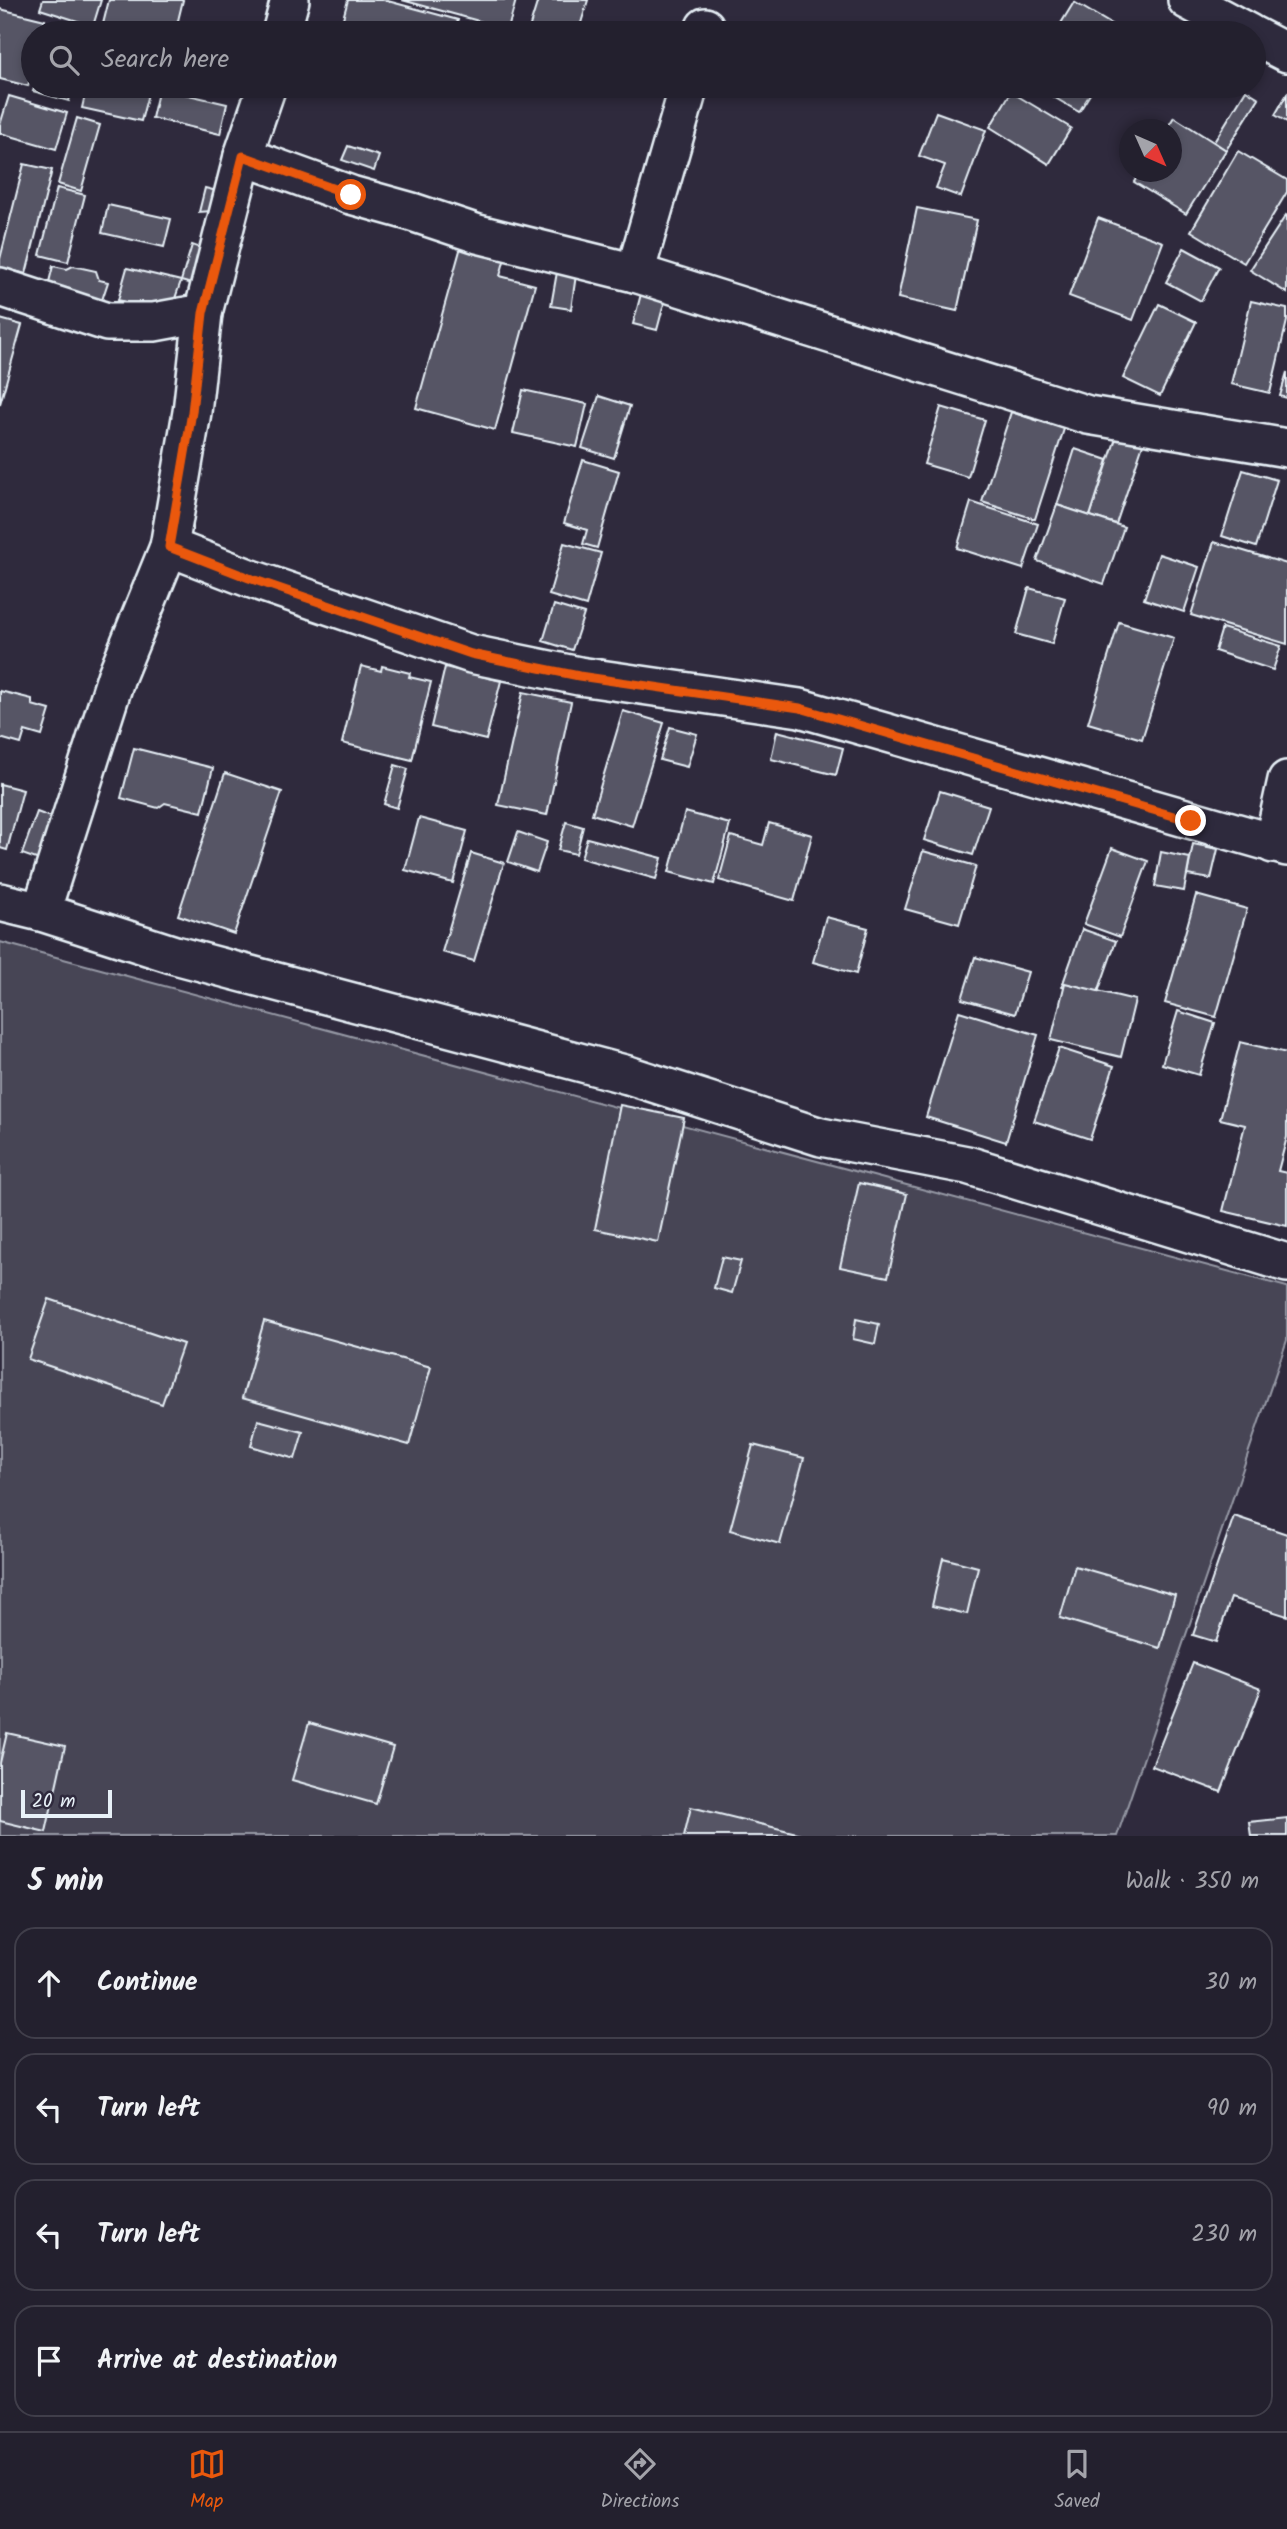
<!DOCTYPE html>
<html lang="en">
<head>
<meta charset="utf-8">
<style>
  body { margin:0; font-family:Kalam,sans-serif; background:#2b2836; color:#f1f3f6 }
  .compass { position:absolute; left:1119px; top:119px; width:63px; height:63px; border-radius:50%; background:#23202e; box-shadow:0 4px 10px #0003; rotate:135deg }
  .scale { position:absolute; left:21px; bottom:18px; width:91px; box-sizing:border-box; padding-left:7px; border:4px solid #e8f1f8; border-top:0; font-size:19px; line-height:24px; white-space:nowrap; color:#e8f1f8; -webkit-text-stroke:5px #2f2a3d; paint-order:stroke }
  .stop { position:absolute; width:21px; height:21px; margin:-16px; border:5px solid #ea580c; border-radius:50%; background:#fff }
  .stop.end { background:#ea580c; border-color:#fff; box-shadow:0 2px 7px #0008 }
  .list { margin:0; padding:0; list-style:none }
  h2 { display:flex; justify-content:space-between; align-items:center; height:91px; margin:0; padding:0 28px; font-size:30px }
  h2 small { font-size:23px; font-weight:400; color:#a3a3aa }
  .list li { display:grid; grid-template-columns:46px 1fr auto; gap:21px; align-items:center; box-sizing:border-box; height:112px; margin:0 14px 14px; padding:0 14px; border:2px solid #403e4a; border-radius:21px }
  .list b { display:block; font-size:26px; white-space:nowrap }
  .list em { font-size:23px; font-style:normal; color:#a3a3aa }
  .icon { flex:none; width:38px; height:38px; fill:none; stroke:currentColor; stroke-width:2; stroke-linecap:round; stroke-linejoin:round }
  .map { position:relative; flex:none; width:1287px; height:1836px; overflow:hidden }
  .search { position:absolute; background:#23202e; box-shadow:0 4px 10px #0003; left:21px; right:21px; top:21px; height:77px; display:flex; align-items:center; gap:18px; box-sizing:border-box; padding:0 24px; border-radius:38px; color:#a3a3aa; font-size:26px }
  .sheet { height:595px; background:#23202e }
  nav { display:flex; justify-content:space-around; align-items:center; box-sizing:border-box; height:98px; border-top:2px solid #403e4a; background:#23202e; font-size:19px; color:#a3a3aa }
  nav a { display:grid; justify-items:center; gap:4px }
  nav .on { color:#ea580c }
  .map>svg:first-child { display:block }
  .green { fill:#464455; stroke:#979aa6; stroke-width:2 }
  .building { fill:#575565; stroke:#e8f1f8; stroke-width:2 }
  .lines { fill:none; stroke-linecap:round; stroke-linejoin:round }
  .minor-casing { stroke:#e8f1f8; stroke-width:42 }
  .minor { stroke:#2f2a3d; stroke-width:37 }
  .route { stroke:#ea580c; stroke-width:9 }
</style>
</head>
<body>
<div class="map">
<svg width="1287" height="1836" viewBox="0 0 1287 1836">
  <rect width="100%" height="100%" fill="#2f2a3d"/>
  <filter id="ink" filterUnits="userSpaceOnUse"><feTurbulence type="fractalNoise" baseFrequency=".0143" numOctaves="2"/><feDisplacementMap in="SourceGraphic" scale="14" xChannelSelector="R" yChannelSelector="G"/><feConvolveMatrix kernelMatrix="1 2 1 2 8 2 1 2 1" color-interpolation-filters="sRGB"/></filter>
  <g filter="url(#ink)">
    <path class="green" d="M0,942l1287,345v53l-170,496h-1117z"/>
    <g class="building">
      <path d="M43,0h58l-8,26 -53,-17z"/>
      <path d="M109,0h74l-8,33h-35l-37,-9z"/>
      <path d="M348,0h36l74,20 -4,13h-115z"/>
      <path d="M402,0h114l-8,29z"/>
      <path d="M538,0h50l-10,33 -50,-1z"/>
      <path d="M1074,2l52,31h-71z"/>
      <path d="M0,9l45,11 -3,13h-9v34l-5,19 -28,-7z"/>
      <path d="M53,23l35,10h-38z"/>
      <path d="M35,86h38l-4,15 -36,-10z"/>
      <path d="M87,86h63l-9,35 -59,-13z"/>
      <path d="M1035,86h60l-16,26z"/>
      <path d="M159,88l68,16 -7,30 -68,-16z"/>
      <path d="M1246,90l13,8 -33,52 -12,-8z"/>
      <path d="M1011,92l60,36 -22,36 -59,-37z"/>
      <path d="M1287,94v28l-12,-7z"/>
      <path d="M9,96l58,17 -11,36 -56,-16v-8z"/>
      <path d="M936,112l50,18 -25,67 -25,-9 9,-23 -26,-9z"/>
      <path d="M1174,117l52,33 -40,64 -52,-32 6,-10h32v-42h-6z"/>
      <path d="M77,118l23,7 -19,66 -23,-7z"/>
      <path d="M348,146l31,10 -5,15 -32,-11z"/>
      <path d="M1238,151l49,29v12l-43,71 -53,-32z"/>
      <path d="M24,164l28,6 -26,104 -26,-7v-8z"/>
      <path d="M57,188l28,7 -17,67 -28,-7z"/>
      <path d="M205,188l12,3 -5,20 -13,1z"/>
      <path d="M108,205l63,14 -7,28 -62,-14z"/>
      <path d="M917,208l60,12 -20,91 -59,-13z"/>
      <path d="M1286,215l1,1v77l-37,-23z"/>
      <path d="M1098,218l65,24 -30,78 -64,-24z"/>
      <path d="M462,243l44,11 -6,22 35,9 -40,145 -79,-22z"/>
      <path d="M192,245l14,5 -11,35 -14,-4z"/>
      <path d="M1184,248l35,19 -18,34 -35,-19z"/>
      <path d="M53,266l14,3 6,-3 23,5 3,9 9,2 -6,18 -54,-14z"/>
      <path d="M127,268l54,13 -11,32 -52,-13z"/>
      <path d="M557,272l19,3 -5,34 -20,-3z"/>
      <path d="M641,294l24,6 -8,30 -24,-6z"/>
      <path d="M1251,301l36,8v12l-17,72 -39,-9z"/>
      <path d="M1159,304l37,18 -36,74 -37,-18z"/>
      <path d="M0,319l22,6 -22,79z"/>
      <path d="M1287,372v26l-7,-2z"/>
      <path d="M523,390l64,14 -10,43 -64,-14z"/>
      <path d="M599,396l31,10 -16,52 -32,-10z"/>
      <path d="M941,407l44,13 -17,57 -44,-13z"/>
      <path d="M1011,412l53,17 -29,90 -53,-17z"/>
      <path d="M1119,429l26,9 -29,86 -26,-8z"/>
      <path d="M1075,449l33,11 -18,56 -33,-11z"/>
      <path d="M583,460l36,11 -22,77 -14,-4 4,-14 -23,-7z"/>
      <path d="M1243,470l34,10 -21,67 -34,-11z"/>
      <path d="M971,502l67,22 -15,45 -66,-21z"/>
      <path d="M1057,505l67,22 -20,57 -67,-23z"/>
      <path d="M1214,542l73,22v80l-96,-29z"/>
      <path d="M564,543l37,10 -15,53 -37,-11z"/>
      <path d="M1159,554l40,13 -15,45 -40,-13z"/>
      <path d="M1029,588l36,10 -13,46 -36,-10z"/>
      <path d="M554,605l30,9 -12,36 -29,-9z"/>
      <path d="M1119,622l55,16 -32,101 -54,-16z"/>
      <path d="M1222,628l59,18 -8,24 -58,-19z"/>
      <path d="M361,666l20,5 1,-5 28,7 -1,4 22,5 -19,78 -70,-17z"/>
      <path d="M445,667l56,14 -15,59 -55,-13z"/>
      <path d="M0,691l32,8v6l18,5 -8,26 -17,-5 -4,13 -21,-6z"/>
      <path d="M523,692l48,10 -24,113 -49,-10z"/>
      <path d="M623,711l41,12 -32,103 -40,-12z"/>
      <path d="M670,727l27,7 -10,33 -27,-7z"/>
      <path d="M777,731l66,17 -7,27 -65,-16z"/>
      <path d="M134,748l79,20 -11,44 -37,-9 -7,5 -37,-10z"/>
      <path d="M395,765l13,4 -11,39 -13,-4z"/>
      <path d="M225,773l57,19 -48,142 -56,-19z"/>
      <path d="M0,784l23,6 -16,60 -7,-2z"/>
      <path d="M940,791l49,15 -16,49 -49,-15z"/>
      <path d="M37,812l16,6 -14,42 -17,-6z"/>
      <path d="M685,812l45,12 -16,60 -45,-12z"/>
      <path d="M419,818l48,13 -14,52 -48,-13z"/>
      <path d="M566,822l17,5 -7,27 -18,-4z"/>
      <path d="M769,823l43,12 -18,66 -75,-21 12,-44 32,9z"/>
      <path d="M518,832l29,10 -10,30 -29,-10z"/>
      <path d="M587,838l75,20 -6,21 -75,-21z"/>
      <path d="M1193,844l25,5 -7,30 -24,-4z"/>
      <path d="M1112,848l36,13 -28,76 -36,-13z"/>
      <path d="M923,851l53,15 -17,58 -54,-15z"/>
      <path d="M1161,852l29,6 -6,33 -29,-5z"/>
      <path d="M471,853l33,10 -30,98 -32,-9z"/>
      <path d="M1196,895l51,14 -31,108 -51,-14z"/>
      <path d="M826,917l42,11 -12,46 -43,-12z"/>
      <path d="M1082,929l34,12 -20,57 -34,-12z"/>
      <path d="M975,957l53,15 -13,42 -53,-15z"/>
      <path d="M1065,983l70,17 -14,57 -70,-17z"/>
      <path d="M959,1011l79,24 -32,107 -80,-25z"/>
      <path d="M1178,1011l37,12 -16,52 -37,-11z"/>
      <path d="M1240,1042l47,11v84l-9,34 9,2v53l-64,-15 22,-86 -25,-6z"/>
      <path d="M1059,1048l55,18 -24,73 -56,-18z"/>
      <path d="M620,1105l64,13 -26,124 -63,-13z"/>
      <path d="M859,1183l48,11 -19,83 -48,-10z"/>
      <path d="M722,1257l19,4 -9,32 -18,-5z"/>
      <path d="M49,1299l134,45 -21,60 -134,-45z"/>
      <path d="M856,1319l23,5 -4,20 -22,-5z"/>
      <path d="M264,1321l167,46 -22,78 -167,-47z"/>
      <path d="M258,1420l45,12 -8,27 -44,-13z"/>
      <path d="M753,1445l51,13 -24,86 -50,-14z"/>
      <path d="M1234,1516l53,18v82l-56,-18 -15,44 -23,-7z"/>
      <path d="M943,1558l35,9 -11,47 -35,-8z"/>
      <path d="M1075,1566l100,29 -15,53 -100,-30z"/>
      <path d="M1193,1663l68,26 -40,103 -69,-26z"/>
      <path d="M309,1723l84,24 -17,57 -84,-24z"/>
      <path d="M7,1733l58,13 -19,86 -46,-11v-58z"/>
      <path d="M691,1807l118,29h-125z"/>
      <path d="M1287,1818v18h-36l-2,-14z"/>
    </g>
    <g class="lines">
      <defs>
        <g id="minor">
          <path d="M1187,0l62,33"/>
          <path d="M281,33l9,-33"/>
          <path d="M704,33l1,-6"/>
          <path d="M1254,36l33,17"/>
          <path d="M243,156l108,39 61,17 66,22 157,39 54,-187"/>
          <path d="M635,273l453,142 199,33"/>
          <path d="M0,287l107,35h47l49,-9"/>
          <path d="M169,547l80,31 222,76 108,22 221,32 487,139"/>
          <path d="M1273,844l14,-64"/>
          <path d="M0,902l41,10 134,43 453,120 193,62 146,28 320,98"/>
          <path d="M41,912l75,-235 53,-130 23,-135 11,-99 40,-157 24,-70"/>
        </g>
      </defs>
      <use href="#minor" class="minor-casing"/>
      <use href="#minor" class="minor"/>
    </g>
  </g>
  <g class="lines" filter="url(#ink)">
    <path class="route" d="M351,195l-108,-39 -40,157 -11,99 -23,135 80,31 222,76 108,22 221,32 391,113"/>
  </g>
</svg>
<svg class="compass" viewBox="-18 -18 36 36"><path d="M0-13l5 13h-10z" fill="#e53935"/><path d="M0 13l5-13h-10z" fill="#a3a3aa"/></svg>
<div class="scale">20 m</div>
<div class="stop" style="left:351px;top:195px"></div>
<div class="stop end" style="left:1191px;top:821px"></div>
<div class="search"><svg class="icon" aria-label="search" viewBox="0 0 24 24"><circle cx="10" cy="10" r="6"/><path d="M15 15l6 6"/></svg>Search here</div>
</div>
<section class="sheet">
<h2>5 min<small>Walk · 350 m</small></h2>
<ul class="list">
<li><svg class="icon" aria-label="ahead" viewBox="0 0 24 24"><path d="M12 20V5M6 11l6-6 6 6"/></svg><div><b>Continue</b></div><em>30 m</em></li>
<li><svg class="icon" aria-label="left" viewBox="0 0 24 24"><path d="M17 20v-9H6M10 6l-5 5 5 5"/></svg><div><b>Turn left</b></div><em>90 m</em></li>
<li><svg class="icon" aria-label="left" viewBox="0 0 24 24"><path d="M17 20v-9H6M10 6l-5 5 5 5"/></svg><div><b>Turn left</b></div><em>230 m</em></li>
<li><svg class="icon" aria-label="arrive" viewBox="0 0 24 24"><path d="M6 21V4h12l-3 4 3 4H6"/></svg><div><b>Arrive at destination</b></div></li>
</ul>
</section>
<nav>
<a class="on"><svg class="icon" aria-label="map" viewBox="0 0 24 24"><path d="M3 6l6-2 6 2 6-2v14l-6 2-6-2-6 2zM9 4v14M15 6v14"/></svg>Map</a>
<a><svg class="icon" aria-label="directions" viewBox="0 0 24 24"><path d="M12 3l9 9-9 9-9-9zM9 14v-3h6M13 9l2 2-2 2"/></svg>Directions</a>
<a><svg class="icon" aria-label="saved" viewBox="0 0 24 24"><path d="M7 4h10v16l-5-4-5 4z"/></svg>Saved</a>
</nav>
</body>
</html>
